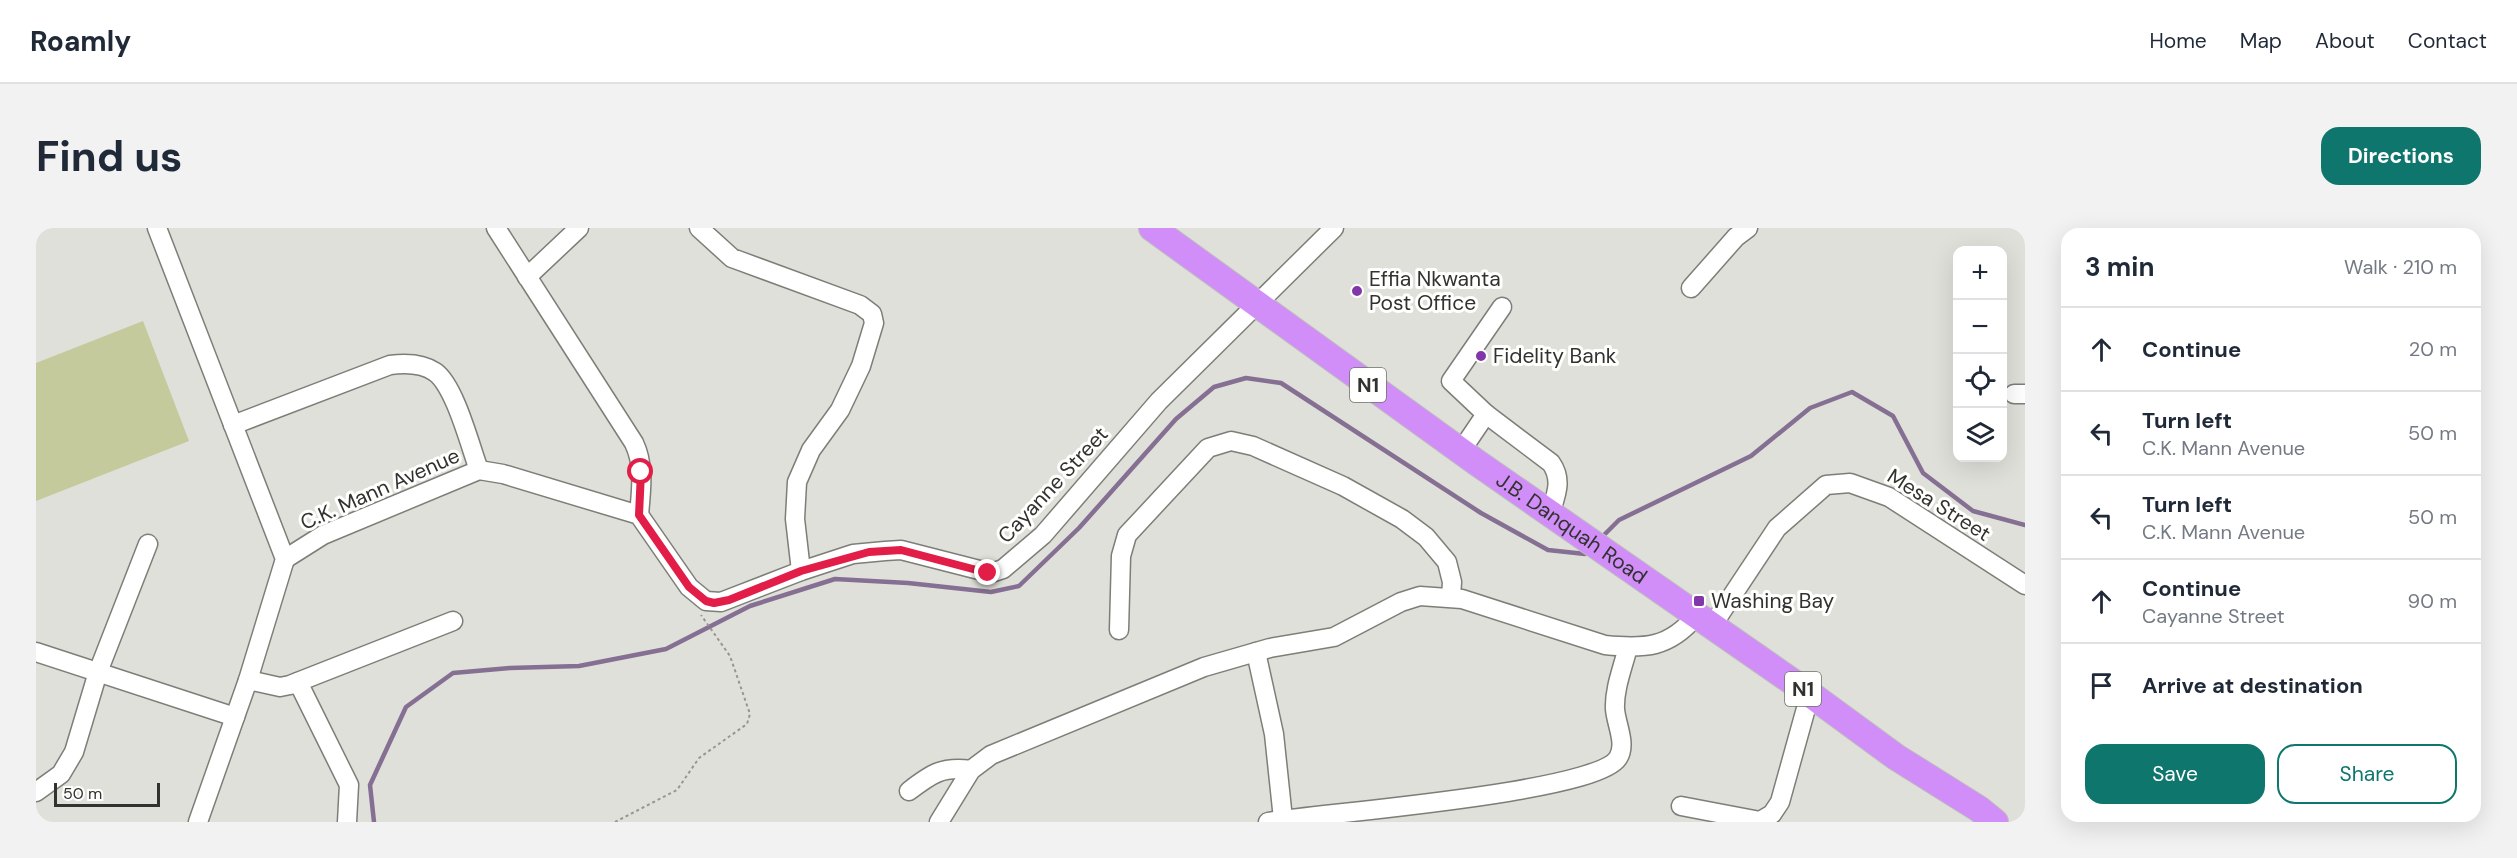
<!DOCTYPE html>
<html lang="en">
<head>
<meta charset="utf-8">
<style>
  body { margin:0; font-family:"DM Sans",sans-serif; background:#f2f2f3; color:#1f2937 }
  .controls { position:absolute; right:18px; top:18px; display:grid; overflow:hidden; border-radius:12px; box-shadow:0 6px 24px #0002 }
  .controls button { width:54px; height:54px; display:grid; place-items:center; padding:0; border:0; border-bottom:2px solid #e0e1e3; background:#fff; color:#1f2937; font:30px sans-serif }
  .scale { position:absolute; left:18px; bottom:15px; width:106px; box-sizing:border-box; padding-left:6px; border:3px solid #323230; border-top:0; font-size:16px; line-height:21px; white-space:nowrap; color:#323230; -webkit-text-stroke:4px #fffffe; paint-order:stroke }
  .stop { position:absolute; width:18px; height:18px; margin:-14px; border:4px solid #e11d48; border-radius:50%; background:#fff }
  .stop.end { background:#e11d48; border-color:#fff; box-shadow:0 2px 6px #0008 }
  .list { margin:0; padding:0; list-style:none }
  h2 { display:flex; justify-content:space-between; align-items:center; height:78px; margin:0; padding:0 24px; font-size:26px }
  h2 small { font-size:20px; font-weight:400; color:#747a83 }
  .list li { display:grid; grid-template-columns:39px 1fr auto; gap:18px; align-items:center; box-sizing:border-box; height:84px; padding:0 24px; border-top:2px solid #e0e1e3 }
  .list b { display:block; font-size:22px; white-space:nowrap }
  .list p { margin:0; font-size:20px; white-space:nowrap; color:#747a83 }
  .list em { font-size:20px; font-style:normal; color:#747a83 }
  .actions { display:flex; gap:12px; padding:18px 24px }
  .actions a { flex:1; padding:14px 0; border:2px solid #0f766e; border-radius:18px; text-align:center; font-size:21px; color:#0f766e }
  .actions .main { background:#0f766e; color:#fff }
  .icon { flex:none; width:33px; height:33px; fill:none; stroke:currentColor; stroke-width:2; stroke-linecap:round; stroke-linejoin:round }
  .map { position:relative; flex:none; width:1989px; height:594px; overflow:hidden; border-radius:18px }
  header { display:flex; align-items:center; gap:36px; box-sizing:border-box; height:84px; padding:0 30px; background:#fff; border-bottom:2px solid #e0e1e3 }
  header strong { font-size:28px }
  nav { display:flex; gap:33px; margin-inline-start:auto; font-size:21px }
  .intro { display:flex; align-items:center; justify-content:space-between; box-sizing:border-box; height:144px; padding:0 36px }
  h1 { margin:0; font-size:42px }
  .button { padding:15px 27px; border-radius:18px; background:#0f766e; color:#fff; font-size:21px; font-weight:700 }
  main { display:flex; gap:36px; padding:0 36px }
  aside { flex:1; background:#fff; border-radius:18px; box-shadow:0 6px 24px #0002 }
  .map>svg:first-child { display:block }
  .green { fill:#c5ca9d }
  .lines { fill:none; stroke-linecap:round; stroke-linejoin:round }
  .stream { stroke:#856f92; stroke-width:4.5 }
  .minor-casing { stroke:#7d7e77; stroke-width:21 }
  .highway-casing { stroke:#bdbdbd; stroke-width:28 }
  .path { stroke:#979792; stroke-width:2; stroke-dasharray:3 3; stroke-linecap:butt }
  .minor { stroke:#fff; stroke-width:18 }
  .highway { stroke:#d18ef9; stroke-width:26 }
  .route { stroke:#e11d48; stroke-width:8 }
  .poi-dot { fill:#8137a9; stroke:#fffffe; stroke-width:2 }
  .labels { text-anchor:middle; stroke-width:6; stroke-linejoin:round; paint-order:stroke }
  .shield { fill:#fffffe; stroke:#70706e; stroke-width:1.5 }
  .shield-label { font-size:20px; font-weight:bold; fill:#323230 }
  .poi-label { font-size:21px; fill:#323230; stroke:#fffffe; text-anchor:start }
  .street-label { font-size:21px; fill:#323230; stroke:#fffffe }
</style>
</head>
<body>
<header>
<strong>Roamly</strong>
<nav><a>Home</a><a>Map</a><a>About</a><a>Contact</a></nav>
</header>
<div class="intro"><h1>Find us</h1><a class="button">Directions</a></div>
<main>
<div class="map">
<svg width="1989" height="594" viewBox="0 0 1989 594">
  <rect width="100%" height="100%" fill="#dfe0d9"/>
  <path class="green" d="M107,93l46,120 -153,60v-138z"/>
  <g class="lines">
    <g class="stream">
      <path d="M1565,310l18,-18 132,-64 59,-48 42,-16 41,24 30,57 50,38 52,14"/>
      <path d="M338,594l-4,-37 36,-78 47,-34 57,-5 69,-2 87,-17 84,-43 85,-27 73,4 83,9 28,-6 60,-58 97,-109 38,-32 32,-9 35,5 200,130 67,37 37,4 4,-3"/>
    </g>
    <defs>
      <g id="minor">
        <path d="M121,0l128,331 -37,121 -50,142"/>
        <path d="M460,0l138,215c11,23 7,48 5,72"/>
        <path d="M663,0l33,30 128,47 12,9 2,9 -13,43 -21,44 -29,40 -14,32 -2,37 6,52"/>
        <path d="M491,49l52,-49"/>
        <path d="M1655,60l45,-51 12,-9"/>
        <path d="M1978,166h11"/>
        <path d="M1450,186l65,49c12,17 5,32 -1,51"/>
        <path d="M197,197l157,-60c16,-2 32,-2 45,7 20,14 35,74 44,98"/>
        <path d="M1425,223l25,-37 -35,-33 51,-74"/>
        <path d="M249,331l38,-24 156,-65 24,4 136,41 50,72 17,14 15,1 80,-31 52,-17 32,-3 16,-1 90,23 12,-4 40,-34 116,-134 175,-173"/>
        <path d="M1676,398l65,-98 49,-43 24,-2 39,14 136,88"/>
        <path d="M1083,402l2,-74 6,-21 81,-87 23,-7 22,5 90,40 59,33 24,18 21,25 5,20 -1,15"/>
        <path d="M0,424l199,65"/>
        <path d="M1220,424l18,82 9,85"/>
        <path d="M212,452l32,7 10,-2 163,-64"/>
        <path d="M262,454l51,103 -2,37"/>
        <path d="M873,563c22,-17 33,-25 62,-21"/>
        <path d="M0,564l25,-18 13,-22 24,-80 50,-128"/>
        <path d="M1645,578l79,15 12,-7 8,-12 30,-108"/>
        <path d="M903,594l32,-52 20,-15 213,-88 66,-19 64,-11 67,-35 19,-6 42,3 143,46c40,4 64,3 91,-29"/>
        <path d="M1232,594c54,-9 328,-29 350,-64 9,-14 -2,-34 -3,-49 -1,-20 8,-42 13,-62"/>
      </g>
      <g id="highway">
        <path id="s1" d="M1116,0l324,234 334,232 86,63 83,52 16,13"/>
      </g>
    </defs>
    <use href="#minor" class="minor-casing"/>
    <use href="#highway" class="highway-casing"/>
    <path class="path" d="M579,594l62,-32 22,-32 48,-34 3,-10 -20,-58 -29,-41"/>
    <use href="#minor" class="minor"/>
    <use href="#highway" class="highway"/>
  </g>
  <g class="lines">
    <path class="route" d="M605,244l-2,43 50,72 17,14 8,2 15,-3 72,-29 68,-19 32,-2 87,23"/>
  </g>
  <g class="poi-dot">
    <circle cx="1321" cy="63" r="6"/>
    <circle cx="1445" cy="128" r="6"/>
    <rect x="1657" y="367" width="12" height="12" rx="3"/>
  </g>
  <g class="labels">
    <g class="shield">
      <rect x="1314" y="140" width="36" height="34" rx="4.5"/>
      <rect x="1749" y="444" width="36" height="34" rx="4.5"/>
    </g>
    <g class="shield-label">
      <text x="1332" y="164">N1</text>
      <text x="1767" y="468">N1</text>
    </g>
    <g class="poi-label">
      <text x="1333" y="58">Effia Nkwanta<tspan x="1333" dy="24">Post Office</tspan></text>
      <text x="1457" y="135">Fidelity Bank</text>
      <text x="1675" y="380">Washing Bay</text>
    </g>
    <g class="street-label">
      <text transform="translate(1017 257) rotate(-47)" y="7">Cayanne Street</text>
      <text transform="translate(344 261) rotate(-24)" y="7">C.K. Mann Avenue</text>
      <text transform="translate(1903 277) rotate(32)" y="7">Mesa Street</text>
      <text dy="7" stroke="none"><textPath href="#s1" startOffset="516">J.B. Danquah Road</textPath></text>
    </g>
  </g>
</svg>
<div class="controls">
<button>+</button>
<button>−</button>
<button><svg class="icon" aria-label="locate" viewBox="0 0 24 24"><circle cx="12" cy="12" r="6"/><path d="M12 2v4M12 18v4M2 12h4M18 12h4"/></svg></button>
<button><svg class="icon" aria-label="layers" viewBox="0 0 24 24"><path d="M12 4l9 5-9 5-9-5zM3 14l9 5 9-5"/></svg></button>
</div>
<div class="scale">50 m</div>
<div class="stop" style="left:605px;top:244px"></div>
<div class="stop end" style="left:952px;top:345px"></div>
</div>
<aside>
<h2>3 min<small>Walk · 210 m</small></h2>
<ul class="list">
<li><svg class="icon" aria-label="ahead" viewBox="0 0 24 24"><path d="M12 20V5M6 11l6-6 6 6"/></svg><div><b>Continue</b></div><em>20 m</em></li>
<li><svg class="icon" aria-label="left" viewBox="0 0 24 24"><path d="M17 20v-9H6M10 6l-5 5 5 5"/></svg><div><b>Turn left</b><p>C.K. Mann Avenue</p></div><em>50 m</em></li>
<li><svg class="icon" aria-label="left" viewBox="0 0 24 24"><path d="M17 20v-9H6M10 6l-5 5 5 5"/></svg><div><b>Turn left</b><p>C.K. Mann Avenue</p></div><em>50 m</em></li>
<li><svg class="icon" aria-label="ahead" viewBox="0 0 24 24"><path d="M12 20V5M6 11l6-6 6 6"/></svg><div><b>Continue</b><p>Cayanne Street</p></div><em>90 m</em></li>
<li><svg class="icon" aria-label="arrive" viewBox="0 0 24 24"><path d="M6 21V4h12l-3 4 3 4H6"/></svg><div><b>Arrive at destination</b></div></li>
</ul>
<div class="actions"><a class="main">Save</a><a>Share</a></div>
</aside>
</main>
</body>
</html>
